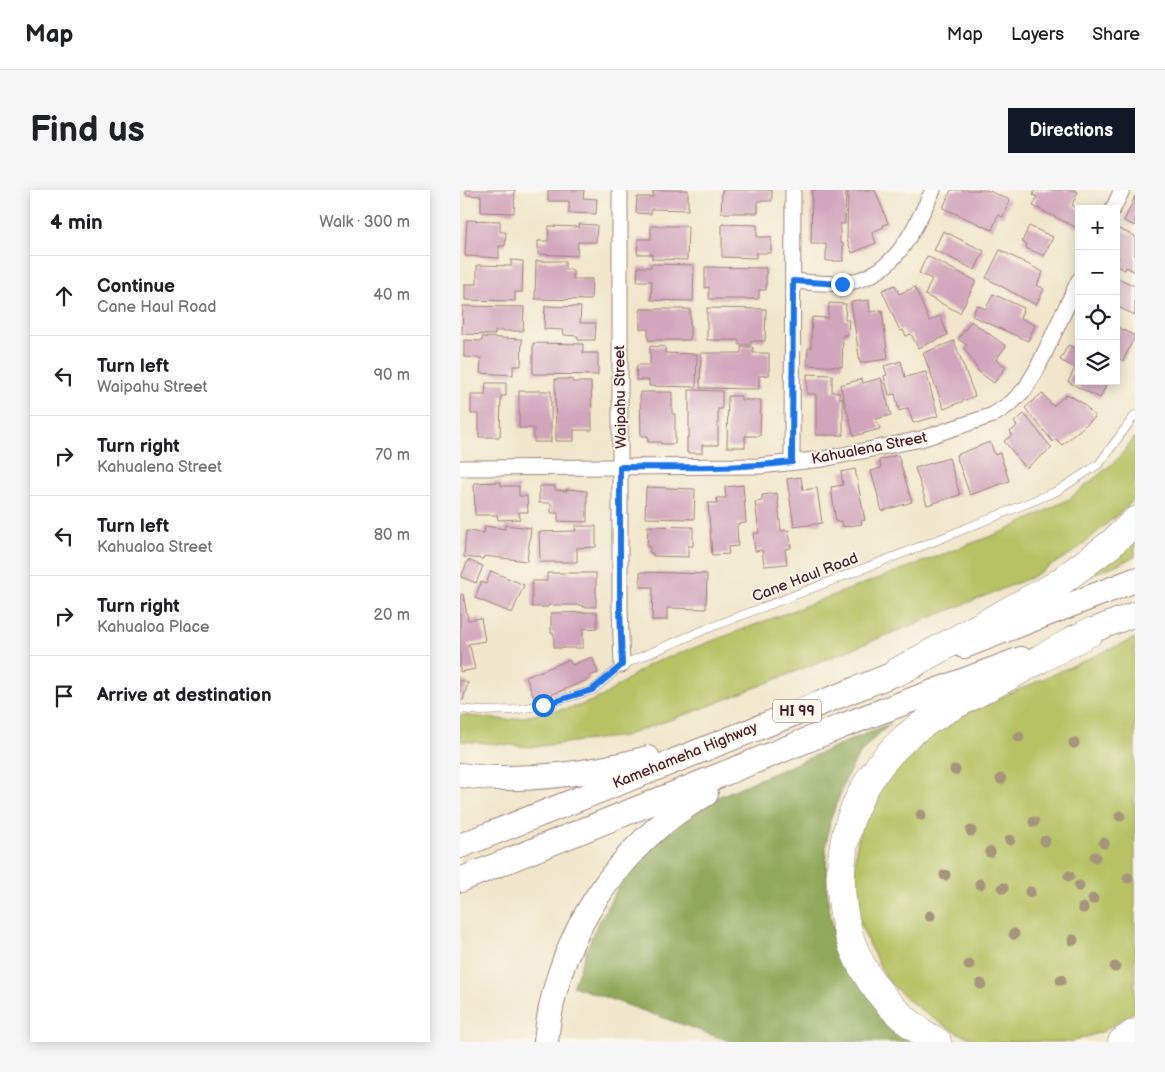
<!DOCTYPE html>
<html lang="en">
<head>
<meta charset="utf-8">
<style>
  body { margin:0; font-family:"Balsamiq Sans",sans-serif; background:#f6f6f6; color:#202124 }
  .controls { position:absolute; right:15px; top:15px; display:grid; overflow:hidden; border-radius:0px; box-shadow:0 2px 12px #0003 }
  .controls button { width:45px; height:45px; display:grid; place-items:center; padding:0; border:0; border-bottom:1px solid #e0e0e0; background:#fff; color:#202124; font:25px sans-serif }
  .stop { position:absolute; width:15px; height:15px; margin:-11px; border:4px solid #1a73e8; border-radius:50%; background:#fff }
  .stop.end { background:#1a73e8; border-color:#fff; box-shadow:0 1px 5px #0008 }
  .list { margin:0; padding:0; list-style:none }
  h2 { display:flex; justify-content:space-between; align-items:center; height:65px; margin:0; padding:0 20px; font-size:21px }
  h2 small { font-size:16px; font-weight:400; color:#757577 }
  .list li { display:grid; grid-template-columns:32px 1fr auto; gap:15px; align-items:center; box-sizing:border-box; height:80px; padding:0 20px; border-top:1px solid #e0e0e0 }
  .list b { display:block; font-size:19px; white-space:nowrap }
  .list p { margin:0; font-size:16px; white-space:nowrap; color:#757577 }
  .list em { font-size:16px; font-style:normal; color:#757577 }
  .icon { flex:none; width:28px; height:28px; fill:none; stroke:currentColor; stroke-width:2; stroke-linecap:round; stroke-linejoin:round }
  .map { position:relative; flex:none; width:675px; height:852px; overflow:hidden; border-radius:0px }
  header { display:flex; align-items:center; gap:30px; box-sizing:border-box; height:70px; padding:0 25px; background:#fff; border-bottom:1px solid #e0e0e0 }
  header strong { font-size:24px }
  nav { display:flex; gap:28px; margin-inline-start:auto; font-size:18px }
  .intro { display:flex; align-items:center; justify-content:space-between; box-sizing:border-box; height:120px; padding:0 30px }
  h1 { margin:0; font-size:35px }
  .button { padding:12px 22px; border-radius:0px; background:#111827; color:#fff; font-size:18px; font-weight:700 }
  main { display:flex; gap:30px; padding:0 30px }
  aside { flex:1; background:#fff; border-radius:0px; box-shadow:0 2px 12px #0003 }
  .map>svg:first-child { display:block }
  .green { fill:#b6c264; stroke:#807048 }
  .forest { fill:#90a85a; stroke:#6d6442 }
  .building { fill:#d1a5bc }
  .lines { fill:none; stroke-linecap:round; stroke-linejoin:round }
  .lane-casing { stroke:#9e827b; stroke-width:9 }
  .street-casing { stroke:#9e827b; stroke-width:17 }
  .primary-casing { stroke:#9e827b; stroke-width:26 }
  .highway-casing { stroke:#9e827b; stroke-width:29 }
  .lane { stroke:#fff; stroke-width:8 }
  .street { stroke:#fff; stroke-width:15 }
  .primary { stroke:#fff; stroke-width:24 }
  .highway { stroke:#fff; stroke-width:28 }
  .tree { fill:#a7947c }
  .route { stroke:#1a73e8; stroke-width:6 }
  .labels { text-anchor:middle; stroke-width:4; stroke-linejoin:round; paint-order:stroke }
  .shield { fill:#fbf7ec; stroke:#7f6065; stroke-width:1 }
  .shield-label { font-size:14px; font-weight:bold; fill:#4a1f2b }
  .street-label { font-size:15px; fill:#4a1f2b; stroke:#fbf7ec }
</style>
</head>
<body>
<header>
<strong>Map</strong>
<nav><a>Map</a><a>Layers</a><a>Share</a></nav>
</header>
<div class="intro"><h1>Find us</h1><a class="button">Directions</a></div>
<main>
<aside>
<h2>4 min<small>Walk · 300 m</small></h2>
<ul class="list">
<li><svg class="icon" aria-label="ahead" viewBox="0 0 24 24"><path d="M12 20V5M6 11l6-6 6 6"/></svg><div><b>Continue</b><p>Cane Haul Road</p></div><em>40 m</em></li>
<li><svg class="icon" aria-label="left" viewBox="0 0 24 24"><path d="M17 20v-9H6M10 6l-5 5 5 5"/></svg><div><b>Turn left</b><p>Waipahu Street</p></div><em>90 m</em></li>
<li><svg class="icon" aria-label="right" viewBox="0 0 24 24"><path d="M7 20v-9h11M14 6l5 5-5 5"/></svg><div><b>Turn right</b><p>Kahualena Street</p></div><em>70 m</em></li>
<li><svg class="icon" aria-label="left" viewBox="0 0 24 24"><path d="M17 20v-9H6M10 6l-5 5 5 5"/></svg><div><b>Turn left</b><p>Kahualoa Street</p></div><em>80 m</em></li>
<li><svg class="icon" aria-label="right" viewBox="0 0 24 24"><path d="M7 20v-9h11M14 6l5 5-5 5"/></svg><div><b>Turn right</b><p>Kahualoa Place</p></div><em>20 m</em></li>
<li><svg class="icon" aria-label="arrive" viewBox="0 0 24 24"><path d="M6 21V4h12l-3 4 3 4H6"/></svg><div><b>Arrive at destination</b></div></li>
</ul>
</aside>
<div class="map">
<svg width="675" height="852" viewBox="0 0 675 852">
  <rect width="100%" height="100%" fill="#fbf7ec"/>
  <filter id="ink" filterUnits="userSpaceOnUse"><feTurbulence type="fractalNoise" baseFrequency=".02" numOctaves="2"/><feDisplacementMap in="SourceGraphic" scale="10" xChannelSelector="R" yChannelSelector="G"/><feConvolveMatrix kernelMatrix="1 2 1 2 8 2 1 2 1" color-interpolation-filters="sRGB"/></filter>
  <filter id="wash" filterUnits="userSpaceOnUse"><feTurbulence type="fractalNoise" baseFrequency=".0096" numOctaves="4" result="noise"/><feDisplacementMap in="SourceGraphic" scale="20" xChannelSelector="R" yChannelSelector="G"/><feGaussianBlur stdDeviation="1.12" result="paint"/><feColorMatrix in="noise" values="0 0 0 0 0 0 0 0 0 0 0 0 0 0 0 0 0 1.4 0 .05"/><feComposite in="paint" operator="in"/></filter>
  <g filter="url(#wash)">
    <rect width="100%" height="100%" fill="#f1e6cb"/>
    <g class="green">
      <path d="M675,247v60l-5,7 -55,47 -45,27 -326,130 -80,28 -92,11 -72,-6v-26l48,5 71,-14 24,-10 45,-31 359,-135 62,-31 48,-39z"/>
      <path d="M675,343v24l-53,22z"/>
      <path d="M675,448v373l-31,20 -33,11h-91l-24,-10 -27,-16 -23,-18 -17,-16 -8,-14 -12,-23 -8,-20 -5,-21 -2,-27 2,-27 5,-24 25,-51 19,-21 23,-19 47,-26z"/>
    </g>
    <path class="forest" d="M431,533l-22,20 -12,15 -10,18 -17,45 -4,25 1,45 4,28 6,21 78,102h-183l-159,-56 20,-53 12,-22 11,-20 25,-36 74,-57z"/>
    <g id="blocks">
      <g class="building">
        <path d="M6,0h49l-1,23 -33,-1v-16l-15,-1z"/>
        <path d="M88,0h36l-1,8 14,1 -1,15 -27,-1v-12h-21z"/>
        <path d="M193,0h35v20l-37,-1v5l-15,-1 1,-16h16z"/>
        <path d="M262,0h50v11h-14v12h-37z"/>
        <path d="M352,0h34l-1,34h-5v19h3v18h-17v-17h-15z"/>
        <path d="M388,0h27l13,33 -5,2 1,2 -12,5 4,11 -24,10 -5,-13z"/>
        <path d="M491,0h36l23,10 -7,17 -5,-2 -6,15 -49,-22z"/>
        <path d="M575,0h39l4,2 -6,13 7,4v20l-46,-23 4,-9 -4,-2z"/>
        <path d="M675,6v30l-11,-5z"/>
        <path d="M7,30l33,1v11h6l-1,14h-6v12l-34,-2z"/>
        <path d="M119,34l18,1 -1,17h-18l-1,14 -39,-2v-13h10l1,-15 30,1z"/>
        <path d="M262,34l35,1v12h14v16h-15v5l-34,-1z"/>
        <path d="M191,36h37l-1,34 -35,-1v-5h-15l1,-15h13z"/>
        <path d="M569,36l24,11 -9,19 -18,-8 1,-4 -5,-2z"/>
        <path d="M659,39l16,7v36l-9,-5 -1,3 -9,-4 3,-9 -3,-1v-21z"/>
        <path d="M483,41l41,20 -9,19 -41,-20z"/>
        <path d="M540,60l43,22 -6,13 7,4 -8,16 -50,-27z"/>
        <path d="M467,66l49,25 -16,32 -35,-18 7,-16 -13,-6z"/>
        <path d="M51,70l12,1 -1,31h-7v9l-50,-1v-16h12v-19l34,1z"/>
        <path d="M76,71h29v8l8,1v9h19l-1,21 -56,-1z"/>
        <path d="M191,74l43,1 -1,36 -42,-1 1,-19h-15l1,-14h13z"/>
        <path d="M245,77l61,1v22h-7v9h-50v-12l-4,1z"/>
        <path d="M656,87l19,9v29l-15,-7 -2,3 -2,-1z"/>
        <path d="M435,95l4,9 16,-7 14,34 11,-5 8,19 -30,13 -7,-14 -5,2 -3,-6 -3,1 -18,-41z"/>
        <path d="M533,104l31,14 -4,10 15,7 -7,16 -56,-25 5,-11 9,4z"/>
        <path d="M409,110l1,12 12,-2 6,49 -28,4 -9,-61z"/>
        <path d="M369,113l17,1 -1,16h4l-1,15h-5l-1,32 -35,-2 1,-17h3l1,-31 16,1z"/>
        <path d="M3,116l61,1 -1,24h-28v4l-33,-1z"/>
        <path d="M85,116l36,1 -1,16h16l-1,17h-17v-4l-14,-1 -1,-5 -19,-1z"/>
        <path d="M247,118l59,1 -1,32h-14v4h-12v-5h-32z"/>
        <path d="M180,119h50v31h-42v-11h-8z"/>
        <path d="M511,131l35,25 -10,14 10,7 -12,16 -15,-11 -15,-24 3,-3 -9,-6z"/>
        <path d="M656,136l19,10 -12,25 -7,-4z"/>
        <path d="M22,147l40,2 -1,27h-8v9l-33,-2 1,-15 -17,-1v-17l18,1z"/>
        <path d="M494,151l21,55 -31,13 -21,-56z"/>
        <path d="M73,153l50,1v9h15v22l-65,-1z"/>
        <path d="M608,155l11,5v31h29l-8,17 -32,-16 7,-14 -15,-8z"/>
        <path d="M190,156l15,1v6l32,1 -1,33 -47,-1v-6h-13l1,-15h13z"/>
        <path d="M281,157h12v6h16v22l-10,1v13l-59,-1 1,-35h40z"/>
        <path d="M441,171l4,16 21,-5 12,44 -25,7 -5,-15 -9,3 -4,-17 -6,1 -5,-19 3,-1 -3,-9z"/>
        <path d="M347,184l25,1v17h7v6h4v37h-27v-41h-9z"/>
        <path d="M421,188l10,37 -15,4 4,10 -26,7 -14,-51 22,-6 1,4z"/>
        <path d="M95,189h17v3h19l1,48h-18v11h-18z"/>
        <path d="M26,193h20v13h-5l-1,41h-21v-23h-8v-19h14z"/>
        <path d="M229,200l33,1v18h-4v36h-16v8h-15v-16h2z"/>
        <path d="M59,201h32v51h-17v-14h-15z"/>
        <path d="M180,202h32v22h3v30h-14v-2h-13v-6h-7z"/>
        <path d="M582,203l11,13 14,-12 17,10 11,13 -33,28 -6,-6 -3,3 -28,-34z"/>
        <path d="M268,206h13v4h20l-1,36h-15v11h-18z"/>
        <path d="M564,224l28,34 -26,20 -22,-27 8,-6 -2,-3 7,-6 -3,-4z"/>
        <path d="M530,252l5,13 5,-2 9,28 -39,14 -14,-40z"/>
        <path d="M438,265l14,47 -30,9 -11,-40 10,-3 -2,-8z"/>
        <path d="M489,268l11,37 -33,10 -12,-37z"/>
        <path d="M395,279l10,51 -4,1 1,3 -19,3 -1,-6 -6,1 -5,-35 12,-2 -2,-13z"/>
        <path d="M341,287l2,13 14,-2 5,35 -28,4 -7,-48z"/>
        <path d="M41,292v4h18v10h8l1,16h-9l1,7 -22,1 -1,-5h-22l-1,-32z"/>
        <path d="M283,295l3,38 -9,1 1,22 -10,1 1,7 -17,1 -4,-52h9l-1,-5h10l-1,-11z"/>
        <path d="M79,296h16v4l12,1 -1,-2 21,2v31l-29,-1v-8h-7v-10h-12z"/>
        <path d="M186,297l49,2 -1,30 -49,-1z"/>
        <path d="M317,303l4,38 8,-1 2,18 -6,1 2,15 -23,2 -2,-16 -7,1 -2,-18h6l-4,-31 7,-1v-6z"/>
        <path d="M45,335l26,3 -4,33 -43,-5 -1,3 -19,-2 2,-26 18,2 1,-7 20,3z"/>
        <path d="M115,336h21v21l-19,1v14h-37l-1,-30 37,-1z"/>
        <path d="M188,336l45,1v19h-5v11l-35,-1v-3h-3v-6h-3z"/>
        <path d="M8,370l15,6 -7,17 -15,-6z"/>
        <path d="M31,381l33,14 -12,28 -37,-15 6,-16 5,2z"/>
        <path d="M180,382l67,2 -1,35 -39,-1v12h-15l1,-33h-13z"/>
        <path d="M87,383h49v34h-13v-2h-35v2h-16v-26h15z"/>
        <path d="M3,404l5,26 13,-2 4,23 -17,3v3l2,-1 5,23 -15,3v-77z"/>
        <path d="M137,422v16l-14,1v19h-29v-15h-3v-20z"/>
        <path d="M132,467l6,16 -9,3 1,3 -55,22 -9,-24 43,-17 3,5z"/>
        <path d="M0,490l8,3 -5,17h-3z"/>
      </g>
    </g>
  </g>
  <g filter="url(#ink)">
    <use href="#blocks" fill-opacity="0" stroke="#9e827b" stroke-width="1"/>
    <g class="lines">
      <defs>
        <path id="lane" d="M0,519l21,2 32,-1 30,-5 50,-15 29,-25 82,-35 241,-93 112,-46 42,-27 36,-49"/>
        <g id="street">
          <path d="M160,0v418l2,57"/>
          <path d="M653,19l9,-19"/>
          <path d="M333,91c16,1 34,4 50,2 52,-5 70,-52 90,-93"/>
          <path d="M332,272l1,-272"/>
          <path d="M0,278l300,-2 63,-7 98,-20 72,-24 18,-12 14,-14 12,-20 42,-89"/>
        </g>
        <g id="primary">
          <path d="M613,448l62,-24"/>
          <path d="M504,456l171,-66"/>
          <path d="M0,585c57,8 132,-1 188,-17"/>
          <path d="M0,656l454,-180"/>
          <path d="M0,690l382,-154 179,-67"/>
          <path d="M86,852c9,-102 71,-198 160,-248"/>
        </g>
        <g id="highway">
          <path d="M437,482l159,-87 55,-41 24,-23"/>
          <path d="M477,852c-46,-26 -82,-71 -92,-123 -14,-70 8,-134 61,-182 22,-19 51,-33 77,-47 36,-19 71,-39 107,-58"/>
          <path d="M662,852l13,-9"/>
        </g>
      </defs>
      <use href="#lane" class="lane-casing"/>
      <use href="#street" class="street-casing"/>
      <use href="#primary" class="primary-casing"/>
      <use href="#highway" class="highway-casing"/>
      <use href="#lane" class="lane"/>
      <use href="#street" class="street"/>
      <use href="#primary" class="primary"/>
      <use href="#highway" class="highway"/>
    </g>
    <g class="tree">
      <circle cx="559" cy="547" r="5.5"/>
      <circle cx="614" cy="553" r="5.5"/>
      <circle cx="495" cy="580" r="5.5"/>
      <circle cx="541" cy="589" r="5.5"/>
      <circle cx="461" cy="625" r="5.5"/>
      <circle cx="660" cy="626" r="5.5"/>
      <circle cx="574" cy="632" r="5.5"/>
      <circle cx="511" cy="641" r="5.5"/>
      <circle cx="550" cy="650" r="5.5"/>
      <circle cx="585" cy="651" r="5.5"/>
      <circle cx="644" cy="653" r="5.5"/>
      <circle cx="530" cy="662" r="5.5"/>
      <circle cx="635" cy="667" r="5.5"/>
      <circle cx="485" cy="685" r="5.5"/>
      <circle cx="609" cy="686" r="5.5"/>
      <circle cx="668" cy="688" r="5.5"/>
      <circle cx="520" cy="694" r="5.5"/>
      <circle cx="619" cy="696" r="5.5"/>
      <circle cx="543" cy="698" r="5.5"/>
      <circle cx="570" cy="702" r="5.5"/>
      <circle cx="633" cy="709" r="5.5"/>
      <circle cx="623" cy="718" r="5.5"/>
      <circle cx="470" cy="726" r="5.5"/>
      <circle cx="554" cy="744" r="5.5"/>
      <circle cx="613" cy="750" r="5.5"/>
      <circle cx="509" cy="775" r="5.5"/>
      <circle cx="655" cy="777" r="5.5"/>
      <circle cx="601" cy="790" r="5.5"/>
      <circle cx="521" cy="794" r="5.5"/>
    </g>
  </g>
  <g class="lines" filter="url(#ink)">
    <path class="route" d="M83,515l49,-15 30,-25 -2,-57v-141c58,0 115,2 172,-5l1,-181 49,3"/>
  </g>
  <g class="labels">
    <rect class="shield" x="313" y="509.5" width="48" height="23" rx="4"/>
    <g class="shield-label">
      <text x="337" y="526">HI 99</text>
    </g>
    <g class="street-label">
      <text transform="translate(160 207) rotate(-91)" y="5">Waipahu Street</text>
      <text transform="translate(409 258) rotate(-11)" y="5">Kahualena Street</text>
      <text transform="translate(345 387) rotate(-21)" y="5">Cane Haul Road</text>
      <text transform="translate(225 565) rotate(-22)" y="5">Kamehameha Highway</text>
    </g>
  </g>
</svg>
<div class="controls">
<button>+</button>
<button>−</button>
<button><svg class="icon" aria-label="locate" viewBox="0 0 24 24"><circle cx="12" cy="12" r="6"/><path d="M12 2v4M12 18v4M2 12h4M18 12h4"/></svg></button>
<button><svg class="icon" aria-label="layers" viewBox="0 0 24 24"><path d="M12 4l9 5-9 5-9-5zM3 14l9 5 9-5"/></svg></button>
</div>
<div class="stop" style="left:83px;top:515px"></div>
<div class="stop end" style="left:382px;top:94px"></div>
</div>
</main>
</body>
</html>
